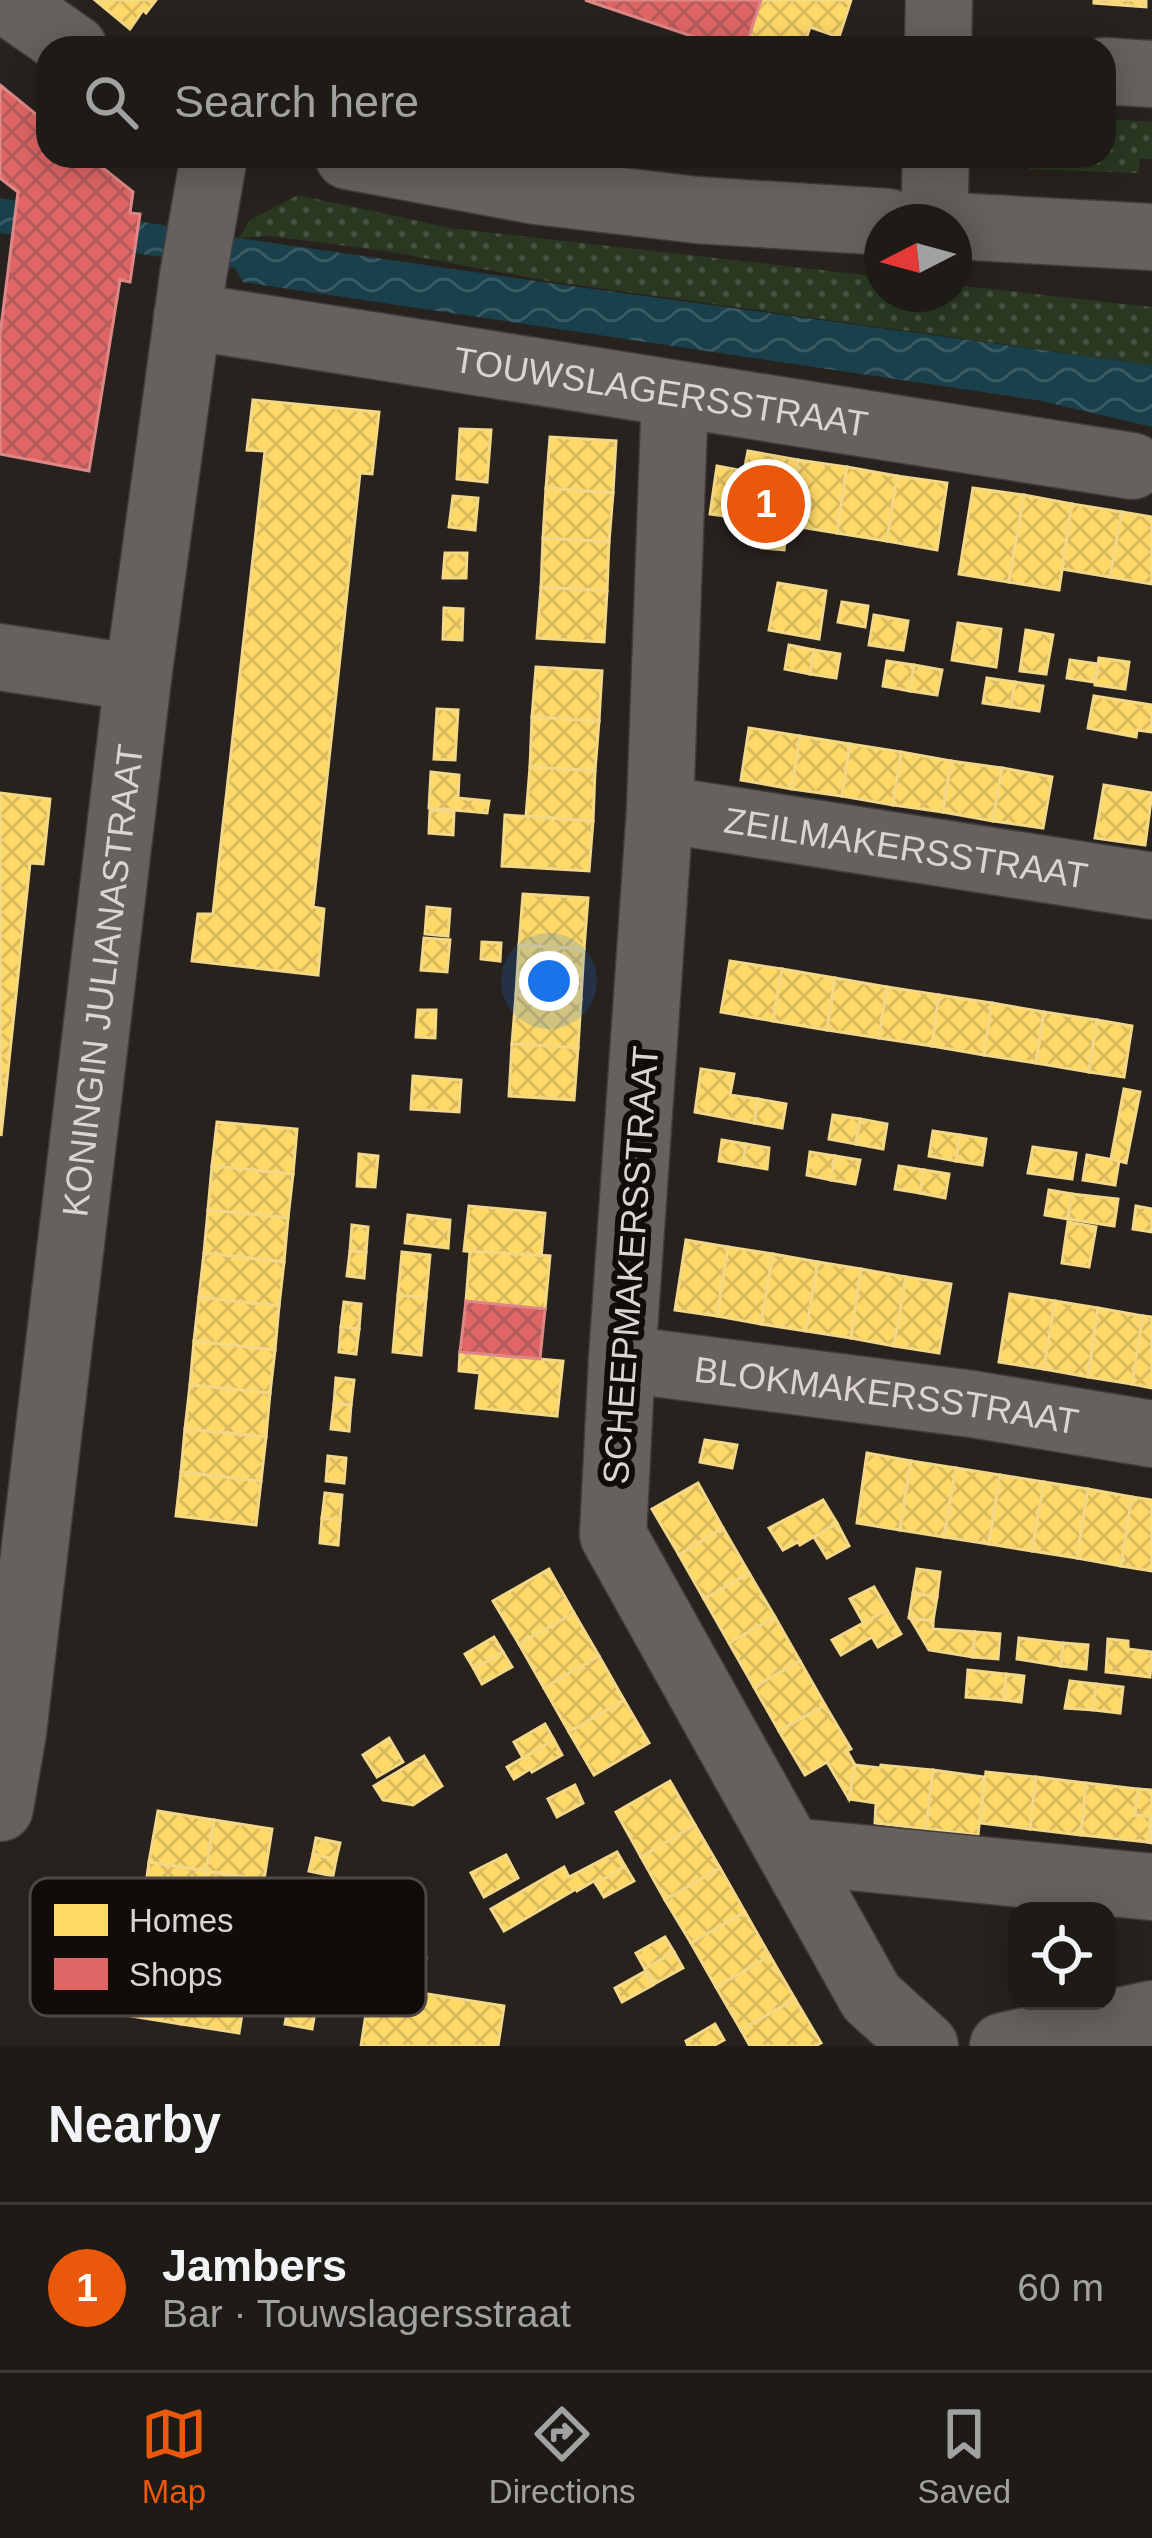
<!DOCTYPE html>
<html lang="en">
<head>
<meta charset="utf-8">
<style>
  body { margin:0; font-family:Arial,sans-serif; background:#26231f; color:#f1f3f6 }
  .controls { position:absolute; right:36px; bottom:36px; display:grid; overflow:hidden; border-radius:24px; box-shadow:0 6px 30px #0003 }
  .controls button { width:108px; height:108px; display:grid; place-items:center; padding:0; border:0; border-bottom:3px solid #3c3835; background:#1e1a16; color:#f1f3f6; font:60px sans-serif }
  .compass { position:absolute; left:864px; top:204px; width:108px; height:108px; border-radius:50%; background:#1e1a16; box-shadow:0 6px 30px #0003; rotate:264deg }
  .you { position:absolute; left:549px; top:981px; width:42px; height:42px; margin:-30px; border:9px solid #fff; border-radius:50%; background:#1a73e8; box-shadow:0 0 0 18px #1a73e833 }
  .badge { display:grid; place-items:center; width:78px; height:78px; border-radius:50%; background:#ea580c; color:#fff; font-size:39px; font-weight:700 }
  .pin { position:absolute; translate:-50% -50%; border:6px solid #fff; box-shadow:0 3px 12px #0006 }
  .list { margin:0; padding:0; list-style:none }
  h2 { display:flex; justify-content:space-between; align-items:center; height:156px; margin:0; padding:0 48px; font-size:51px }
  h2 small { font-size:39px; font-weight:400; color:#a1a1a1 }
  .list li { display:grid; grid-template-columns:78px 1fr auto; gap:36px; align-items:center; box-sizing:border-box; height:168px; padding:0 48px; border-top:3px solid #3c3835 }
  .list b { display:block; font-size:45px; white-space:nowrap }
  .list p { margin:0; font-size:39px; white-space:nowrap; color:#a1a1a1 }
  .list em { font-size:39px; font-style:normal; color:#a1a1a1 }
  .icon { flex:none; width:66px; height:66px; fill:none; stroke:currentColor; stroke-width:2; stroke-linecap:round; stroke-linejoin:round }
  .map { position:relative; flex:none; width:1152px; height:2046px; overflow:hidden }
  .search { position:absolute; background:#1e1a16; box-shadow:0 6px 30px #0003; left:36px; right:36px; top:36px; height:132px; display:flex; align-items:center; gap:30px; box-sizing:border-box; padding:0 42px; border-radius:36px; color:#a1a1a1; font-size:45px }
  .sheet { height:324px; background:#1e1a16 }
  nav { display:flex; justify-content:space-around; align-items:center; box-sizing:border-box; height:168px; border-top:3px solid #3c3835; background:#1e1a16; font-size:33px; color:#a1a1a1 }
  nav a { display:grid; justify-items:center; gap:6px }
  nav .on { color:#ea580c }
  .map>svg:first-child { display:block }
  .grass { fill:url(#grass-dots) }
  .water { fill:url(#water-waves) }
  .homes { fill:url(#homes-cross-hatch); stroke:#f4d886; stroke-width:3 }
  .shops { fill:url(#shops-cross-hatch); stroke:#df8786; stroke-width:3 }
  .lines { fill:none; stroke-linecap:round; stroke-linejoin:round }
  .minor-casing { stroke:#413c39; stroke-width:69 }
  .minor { stroke:#66615d; stroke-width:66 }
  .labels { text-anchor:middle; stroke-width:12; stroke-linejoin:round; paint-order:stroke }
  .street-label { font-size:36px; fill:#dcd4cf; stroke:#110c09 }
  .key { fill:#110c09; stroke:#4e4844; stroke-width:3 }
  .key-label { font-size:33px; fill:#dcd4cf }
</style>
</head>
<body>
<div class="map">
<svg width="1152" height="2046" viewBox="0 0 1152 2046">
  <defs>
    <pattern id="grass-dots" width="8" height="8" patternUnits="userSpaceOnUse" patternTransform="scale(3)"><rect width="8" height="8" fill="#2a3822"/><path d="M2 2h.1M6 6h.1" fill="none" stroke="#485441" stroke-width="1.8" stroke-linecap="round"/></pattern>
    <pattern id="water-waves" width="16" height="10" patternUnits="userSpaceOnUse" patternTransform="scale(3)"><rect width="16" height="10" fill="#1a404b"/><path d="M0 5q4-4 8 0t8 0" fill="none" stroke="#3b5b64"/></pattern>
    <pattern id="homes-cross-hatch" width="8" height="8" patternUnits="userSpaceOnUse" patternTransform="scale(3)"><rect width="8" height="8" fill="#ffd966"/><path d="M0 0l8 8M0 8l8-8" fill="none" stroke="#d9ba5e"/></pattern>
    <pattern id="shops-cross-hatch" width="8" height="8" patternUnits="userSpaceOnUse" patternTransform="scale(3)"><rect width="8" height="8" fill="#e06666"/><path d="M0 0l8 8M0 8l8-8" fill="none" stroke="#b15b5a"/></pattern>
  </defs>
  <rect width="100%" height="100%" fill="#28221e"/>
  <g class="grass">
    <path d="M1104,119l48,3v37h-12l-2,14 -110,-4v-13h76z"/>
    <path d="M298,195l153,33 431,49v17h72v-9l198,22v58l-604,-84 -162,-30 -117,-15 -30,2 11,-18z"/>
  </g>
  <path class="water" d="M0,198l239,40 310,45 603,82v62l-115,-27 -794,-118 -8,-14 -235,-35z"/>
  <g class="homes">
    <path d="M95,0h61l-10,13 -3,-3 -13,19z"/>
    <path d="M761,0h90l-12,37 -29,-10 -7,21h-58z"/>
    <path d="M1094,0h52v7l-52,-4z"/>
    <path d="M253,400l126,12 -7,62 -12,-1 -47,434 11,2 -6,66 -126,-14 6,-47h15l52,-463 -18,-1z"/>
    <path d="M460,429l31,1 -4,52 -30,-3z"/>
    <path d="M550,437l66,4 -3,52 -67,-5z"/>
    <path d="M748,451l50,9 -14,90 -22,-2 5,-26 -57,-8 7,-48 27,5z"/>
    <path d="M798,460l49,7 -10,66 -49,-8z"/>
    <path d="M847,467l50,9 -10,65 -50,-8z"/>
    <path d="M897,476l50,7 -10,67 -50,-9z"/>
    <path d="M546,488l67,5 -4,49 -66,-4z"/>
    <path d="M973,488l51,7 -15,87 -50,-8z"/>
    <path d="M1024,495l48,9 -13,86 -50,-8z"/>
    <path d="M453,496l25,2 -3,32 -26,-3z"/>
    <path d="M1072,504l50,8 -12,65 -48,-8z"/>
    <path d="M1122,512l30,5v67l-42,-7z"/>
    <path d="M543,538l66,4 -2,49 -66,-4z"/>
    <path d="M445,553h22l-1,25h-23z"/>
    <path d="M778,583l48,8 -7,48 -50,-9z"/>
    <path d="M541,587l66,4 -3,51 -67,-4z"/>
    <path d="M842,602l26,4 -3,21 -27,-5z"/>
    <path d="M444,608l19,1 -1,31 -19,-1z"/>
    <path d="M874,615l34,6 -5,29 -34,-5z"/>
    <path d="M958,623l43,6 -5,38 -44,-7z"/>
    <path d="M1026,630l27,5 -7,39 -26,-3z"/>
    <path d="M789,645l25,5 -4,24 -25,-5z"/>
    <path d="M814,650l26,4 -4,24 -26,-4z"/>
    <path d="M1099,658l30,4 -4,27 -30,-4z"/>
    <path d="M1070,660l28,4 -4,18 -27,-4z"/>
    <path d="M887,661l27,4 -4,26 -27,-5z"/>
    <path d="M914,665l28,5 -5,25 -27,-4z"/>
    <path d="M536,667l66,4 -3,50 -67,-4z"/>
    <path d="M987,678l28,4 -4,25 -28,-4z"/>
    <path d="M1015,682l28,4 -4,25 -28,-4z"/>
    <path d="M1094,696l58,9v27l-15,-2 -1,7 -48,-9z"/>
    <path d="M437,709l21,1 -3,50 -21,-1z"/>
    <path d="M532,717l67,4 -4,50 -65,-4z"/>
    <path d="M749,728l51,8 -8,53 -51,-9z"/>
    <path d="M800,736l50,8 -8,52 -50,-7z"/>
    <path d="M850,744l51,8 -8,53 -51,-9z"/>
    <path d="M901,752l50,9 -8,51 -50,-7z"/>
    <path d="M951,761l51,7 -9,53 -50,-9z"/>
    <path d="M530,767l65,4 -2,50 -67,-5z"/>
    <path d="M1002,768l50,9 -9,51 -50,-7z"/>
    <path d="M431,772l28,3 -1,23 31,3 -2,12 -58,-5z"/>
    <path d="M1104,785l48,8 -7,52 -50,-7z"/>
    <path d="M0,793l50,6 -7,65 -13,-1 -29,273z"/>
    <path d="M430,810l24,2 -1,23 -24,-2z"/>
    <path d="M505,815l88,6 -4,50 -87,-5z"/>
    <path d="M523,894l65,4 -4,51 -65,-4z"/>
    <path d="M427,907l23,2 -2,27 -23,-2z"/>
    <path d="M424,938l26,2 -3,32 -26,-2z"/>
    <path d="M482,942l19,1 -1,18 -19,-2z"/>
    <path d="M519,945l65,4 -3,50 -65,-5z"/>
    <path d="M730,961l52,8 -9,52 -52,-9z"/>
    <path d="M782,969l53,9 -8,52 -54,-9z"/>
    <path d="M835,978l52,9 -8,51 -52,-8z"/>
    <path d="M887,987l52,8 -7,51 -53,-8z"/>
    <path d="M516,994l65,5 -3,49 -66,-4z"/>
    <path d="M939,995l53,8 -8,52 -52,-9z"/>
    <path d="M992,1003l52,9 -8,51 -52,-8z"/>
    <path d="M418,1010h18l-1,28 -19,-1z"/>
    <path d="M1044,1012l53,8 -8,52 -53,-9z"/>
    <path d="M1097,1020l35,6 -8,51 -35,-5z"/>
    <path d="M512,1044l66,4 -4,52 -65,-4z"/>
    <path d="M701,1069l33,5 -4,21 28,4 -4,24 -59,-11z"/>
    <path d="M413,1076l48,4 -2,32 -48,-3z"/>
    <path d="M1124,1089l16,3 -14,71 -15,-4z"/>
    <path d="M758,1099l28,5 -4,24 -28,-5z"/>
    <path d="M833,1115l27,4 -4,25 -27,-5z"/>
    <path d="M860,1119l27,5 -4,25 -27,-5z"/>
    <path d="M217,1122l80,7 -4,45 -81,-8z"/>
    <path d="M933,1131l27,4 -4,26 -27,-5z"/>
    <path d="M960,1135l26,4 -4,26 -26,-4z"/>
    <path d="M722,1140l24,4 -3,21 -24,-4z"/>
    <path d="M746,1144l23,4 -2,21 -24,-4z"/>
    <path d="M1033,1147l43,6 -4,26 -44,-6z"/>
    <path d="M810,1152l25,4 -4,24 -24,-5z"/>
    <path d="M359,1154l19,2 -3,31 -18,-1z"/>
    <path d="M1087,1155l32,6 -4,24 -32,-5z"/>
    <path d="M835,1156l25,4 -5,24 -24,-4z"/>
    <path d="M212,1166l81,8 -5,44 -80,-8z"/>
    <path d="M899,1166l25,4 -4,23 -25,-4z"/>
    <path d="M924,1170l25,4 -4,24 -25,-5z"/>
    <path d="M1049,1190l23,4 -4,25 -23,-4z"/>
    <path d="M1072,1194l46,5 -4,27 -46,-7z"/>
    <path d="M469,1206l76,7 -4,45 -77,-7z"/>
    <path d="M1136,1206l16,3v23l-19,-3z"/>
    <path d="M208,1210l80,8 -4,44 -80,-9z"/>
    <path d="M408,1215l42,5 -2,28 -43,-5z"/>
    <path d="M1068,1222l28,5 -7,40 -27,-4z"/>
    <path d="M352,1225l16,2 -2,25 -16,-1z"/>
    <path d="M686,1240l42,7 -11,69 -42,-6z"/>
    <path d="M728,1247l45,7 -12,70 -44,-8z"/>
    <path d="M350,1251l16,1 -2,26 -17,-2z"/>
    <path d="M470,1251l80,5 -5,53 -79,-8z"/>
    <path d="M402,1252l28,3 -4,43 -28,-3z"/>
    <path d="M204,1253l80,9 -5,44 -80,-9z"/>
    <path d="M773,1254l45,8 -12,69 -45,-7z"/>
    <path d="M818,1262l43,7 -10,69 -45,-7z"/>
    <path d="M861,1269l45,8 -12,69 -43,-8z"/>
    <path d="M906,1277l45,7 -12,69 -45,-7z"/>
    <path d="M1010,1294l45,7 -11,68 -45,-7z"/>
    <path d="M398,1295l28,3 -5,57 -28,-3z"/>
    <path d="M199,1297l80,9 -4,44 -81,-9z"/>
    <path d="M1055,1301l43,7 -10,69 -44,-8z"/>
    <path d="M344,1302l17,2 -2,25 -18,-2z"/>
    <path d="M1098,1308l45,8 -11,68 -44,-7z"/>
    <path d="M1143,1316l9,1v71l-20,-4z"/>
    <path d="M341,1327l18,2 -3,25 -17,-2z"/>
    <path d="M194,1341l81,9 -5,43 -80,-8z"/>
    <path d="M460,1352l103,9 -6,55 -81,-8 4,-35 -21,-2z"/>
    <path d="M336,1378l18,2 -3,25 -17,-1z"/>
    <path d="M190,1385l80,8 -4,44 -81,-8z"/>
    <path d="M334,1404l17,1 -2,26 -18,-2z"/>
    <path d="M185,1429l81,8 -5,44 -80,-9z"/>
    <path d="M705,1440l32,5 -5,23 -32,-6z"/>
    <path d="M867,1453l44,8 -11,69 -43,-7z"/>
    <path d="M328,1456l18,2 -2,25 -18,-2z"/>
    <path d="M911,1461l45,7 -12,69 -44,-7z"/>
    <path d="M956,1468l44,7 -11,69 -45,-7z"/>
    <path d="M181,1472l80,9 -5,44 -80,-9z"/>
    <path d="M1000,1475l44,7 -12,69 -43,-7z"/>
    <path d="M1044,1482l44,7 -11,69 -45,-7z"/>
    <path d="M698,1483l25,45 -44,27 -27,-46z"/>
    <path d="M1088,1489l44,8 -11,69 -44,-8z"/>
    <path d="M325,1493l17,2 -2,25 -18,-2z"/>
    <path d="M1132,1497l20,3v71l-31,-5z"/>
    <path d="M823,1500l14,23 -37,22 -2,-3 -15,8 -14,-22z"/>
    <path d="M322,1518l18,2 -2,25 -18,-2z"/>
    <path d="M837,1523l12,23 -22,12 -13,-21z"/>
    <path d="M723,1528l26,45 -45,26 -25,-44z"/>
    <path d="M549,1569l25,44 -55,31 -26,-43z"/>
    <path d="M917,1569l23,3 -3,25 -24,-4z"/>
    <path d="M749,1573l26,44 -46,26 -25,-44z"/>
    <path d="M874,1587l13,23 -23,14 -14,-25z"/>
    <path d="M913,1593l24,4 -4,24 -24,-3z"/>
    <path d="M887,1610l14,24 -23,13 -6,-10 -31,18 -9,-15z"/>
    <path d="M574,1613l25,43 -55,32 -25,-44z"/>
    <path d="M775,1617l25,44 -46,26 -25,-44z"/>
    <path d="M910,1618l23,3v8l42,3 -2,25 -44,-7z"/>
    <path d="M975,1632l25,2 -2,25 -25,-2z"/>
    <path d="M494,1637l9,15 -29,17 -9,-15z"/>
    <path d="M1019,1638l44,5 -2,23 -44,-7z"/>
    <path d="M1108,1639l20,2v8l24,3 -2,25 -44,-5z"/>
    <path d="M1063,1643l25,2 -2,24 -25,-3z"/>
    <path d="M503,1652l9,15 -30,17 -8,-15z"/>
    <path d="M599,1656l25,44 -55,32 -25,-44z"/>
    <path d="M800,1661l25,44 -46,26 -25,-44z"/>
    <path d="M968,1670l38,4 -2,26 -38,-3z"/>
    <path d="M1006,1674l18,2 -3,26 -17,-2z"/>
    <path d="M1070,1681l26,3 -3,26 -28,-2z"/>
    <path d="M1096,1684l27,3 -3,26 -27,-3z"/>
    <path d="M624,1700l25,43 -55,32 -25,-43z"/>
    <path d="M825,1705l26,44 -4,2 8,14 -6,34 -22,-37 -22,13 -26,-44z"/>
    <path d="M545,1724l9,16 -31,18 -9,-16z"/>
    <path d="M389,1738l14,24 -26,15 -14,-22z"/>
    <path d="M554,1740l8,15 -30,17 -2,-3 -16,10 -7,-12z"/>
    <path d="M424,1756l18,30 -29,19 -30,-5 -9,-14z"/>
    <path d="M855,1765l25,3 1,-3 52,5 -7,59 -51,-6 1,-20 -27,-4z"/>
    <path d="M933,1770l51,7 -6,58 -52,-6z"/>
    <path d="M986,1772l50,5 -6,52 -50,-6z"/>
    <path d="M1036,1777l50,6 -5,52 -51,-6z"/>
    <path d="M670,1781l25,44 -54,32 -25,-45z"/>
    <path d="M1086,1783l52,6 -3,26 16,1 -3,26 -67,-7z"/>
    <path d="M575,1785l8,18 -26,14 -9,-18z"/>
    <path d="M1138,1789l14,1v53l-4,-1 3,-26 -16,-1z"/>
    <path d="M158,1811l56,9 -8,51 -57,-9z"/>
    <path d="M214,1820l58,9 -8,51 -58,-9z"/>
    <path d="M695,1825l25,43 -55,32 -24,-43z"/>
    <path d="M316,1838l24,5 -4,17 -23,-6z"/>
    <path d="M617,1852l8,14 -29,18 -2,-3 -17,10 -1,-2 -72,42 -13,-22 73,-42 5,10z"/>
    <path d="M313,1854l23,6 -3,16 -24,-5z"/>
    <path d="M506,1855l12,23 -34,19 -13,-24z"/>
    <path d="M149,1862l57,9 -9,52 -55,-9z"/>
    <path d="M625,1866l9,15 -30,16 -8,-13z"/>
    <path d="M720,1868l25,44 -54,31 -26,-43z"/>
    <path d="M206,1871l58,9 -9,52 -58,-9z"/>
    <path d="M745,1912l25,44 -54,31 -25,-44z"/>
    <path d="M665,1937l9,15 -29,17 -9,-16z"/>
    <path d="M376,1950l50,8 -5,35 83,13 -6,40h-137z"/>
    <path d="M674,1952l9,16 -29,16 -9,-15z"/>
    <path d="M770,1956l25,43 -54,31 -25,-43z"/>
    <path d="M133,1963l57,9 -9,52 -56,-9z"/>
    <path d="M190,1972l57,10 -8,51 -58,-9z"/>
    <path d="M644,1972l9,13 -31,17 -7,-14z"/>
    <path d="M795,1999l26,44 -6,3h-65l-9,-16z"/>
    <path d="M288,2008l27,4 -3,17 -27,-5z"/>
    <path d="M715,2024l9,16 -11,6h-25l-2,-5z"/>
  </g>
  <g class="shops">
    <path d="M585,0h176l-16,48h-18z"/>
    <path d="M0,85l48,39v32h40l45,36 -3,21 10,1 -10,68 -10,-2 -31,191 -89,-17v-119l18,-143 -18,-14z"/>
    <path d="M466,1301l79,8 -5,50 -80,-7z"/>
  </g>
  <g class="lines">
    <defs>
      <g id="minor">
        <path d="M5,0l69,48"/>
        <path d="M938,48l1,-48"/>
        <path d="M1104,71l48,3"/>
        <path d="M348,156l188,35 161,19 191,12"/>
        <path d="M934,222l2,-66"/>
        <path d="M954,226l198,11"/>
        <path id="s1" d="M187,316l945,150"/>
        <path d="M675,394l-15,415 -38,550 -9,176 258,462 54,49"/>
        <path d="M0,657l138,21"/>
        <path id="s2" d="M660,809l492,77"/>
        <path id="s3" d="M622,1359l350,45 180,30"/>
        <path id="s4" d="M0,1808l13,-76 125,-1054 55,-402 21,-120"/>
        <path d="M790,1851l362,36"/>
        <path d="M1003,2046l149,-32"/>
      </g>
    </defs>
    <use href="#minor" class="minor-casing"/>
    <use href="#minor" class="minor"/>
  </g>
  <g class="labels">
    <g class="street-label">
      <text dy="13" stroke="none"><textPath href="#s1" startOffset="480">TOUWSLAGERSSTRAAT</textPath></text>
      <text dy="13" stroke="none"><textPath href="#s2" startOffset="249">ZEILMAKERSSTRAAT</textPath></text>
      <text dy="13" stroke="none"><textPath href="#s4" startOffset="834">KONINGIN JULIANASTRAAT</textPath></text>
      <text transform="translate(630 1265) rotate(-86)" y="13">SCHEEPMAKERSSTRAAT</text>
      <text dy="13" stroke="none"><textPath href="#s3" startOffset="267">BLOKMAKERSSTRAAT</textPath></text>
    </g>
  </g>
  <rect x="30" y="1878" width="396" height="138" rx="18" class="key"/>
  <rect x="54" y="1904" width="54" height="32" fill="#ffd966"/>
  <rect x="54" y="1958" width="54" height="32" fill="#e06666"/>
  <g class="key-label">
    <text x="129" y="1932">Homes</text>
    <text x="129" y="1986">Shops</text>
  </g>
</svg>
<div class="controls">
<button><svg class="icon" aria-label="locate" viewBox="0 0 24 24"><circle cx="12" cy="12" r="6"/><path d="M12 2v4M12 18v4M2 12h4M18 12h4"/></svg></button>
</div>
<svg class="compass" viewBox="-18 -18 36 36"><path d="M0-13l5 13h-10z" fill="#e53935"/><path d="M0 13l5-13h-10z" fill="#a1a1a1"/></svg>
<div class="you"></div>
<div class="pin badge" style="left:766px;top:504px">1</div>
<div class="search"><svg class="icon" aria-label="search" viewBox="0 0 24 24"><circle cx="10" cy="10" r="6"/><path d="M15 15l6 6"/></svg>Search here</div>
</div>
<section class="sheet">
<h2>Nearby<small></small></h2>
<ul class="list">
<li><span class="badge">1</span><div><b>Jambers</b><p>Bar · Touwslagersstraat</p></div><em>60 m</em></li>
</ul>
</section>
<nav>
<a class="on"><svg class="icon" aria-label="map" viewBox="0 0 24 24"><path d="M3 6l6-2 6 2 6-2v14l-6 2-6-2-6 2zM9 4v14M15 6v14"/></svg>Map</a>
<a><svg class="icon" aria-label="directions" viewBox="0 0 24 24"><path d="M12 3l9 9-9 9-9-9zM9 14v-3h6M13 9l2 2-2 2"/></svg>Directions</a>
<a><svg class="icon" aria-label="saved" viewBox="0 0 24 24"><path d="M7 4h10v16l-5-4-5 4z"/></svg>Saved</a>
</nav>
</body>
</html>
